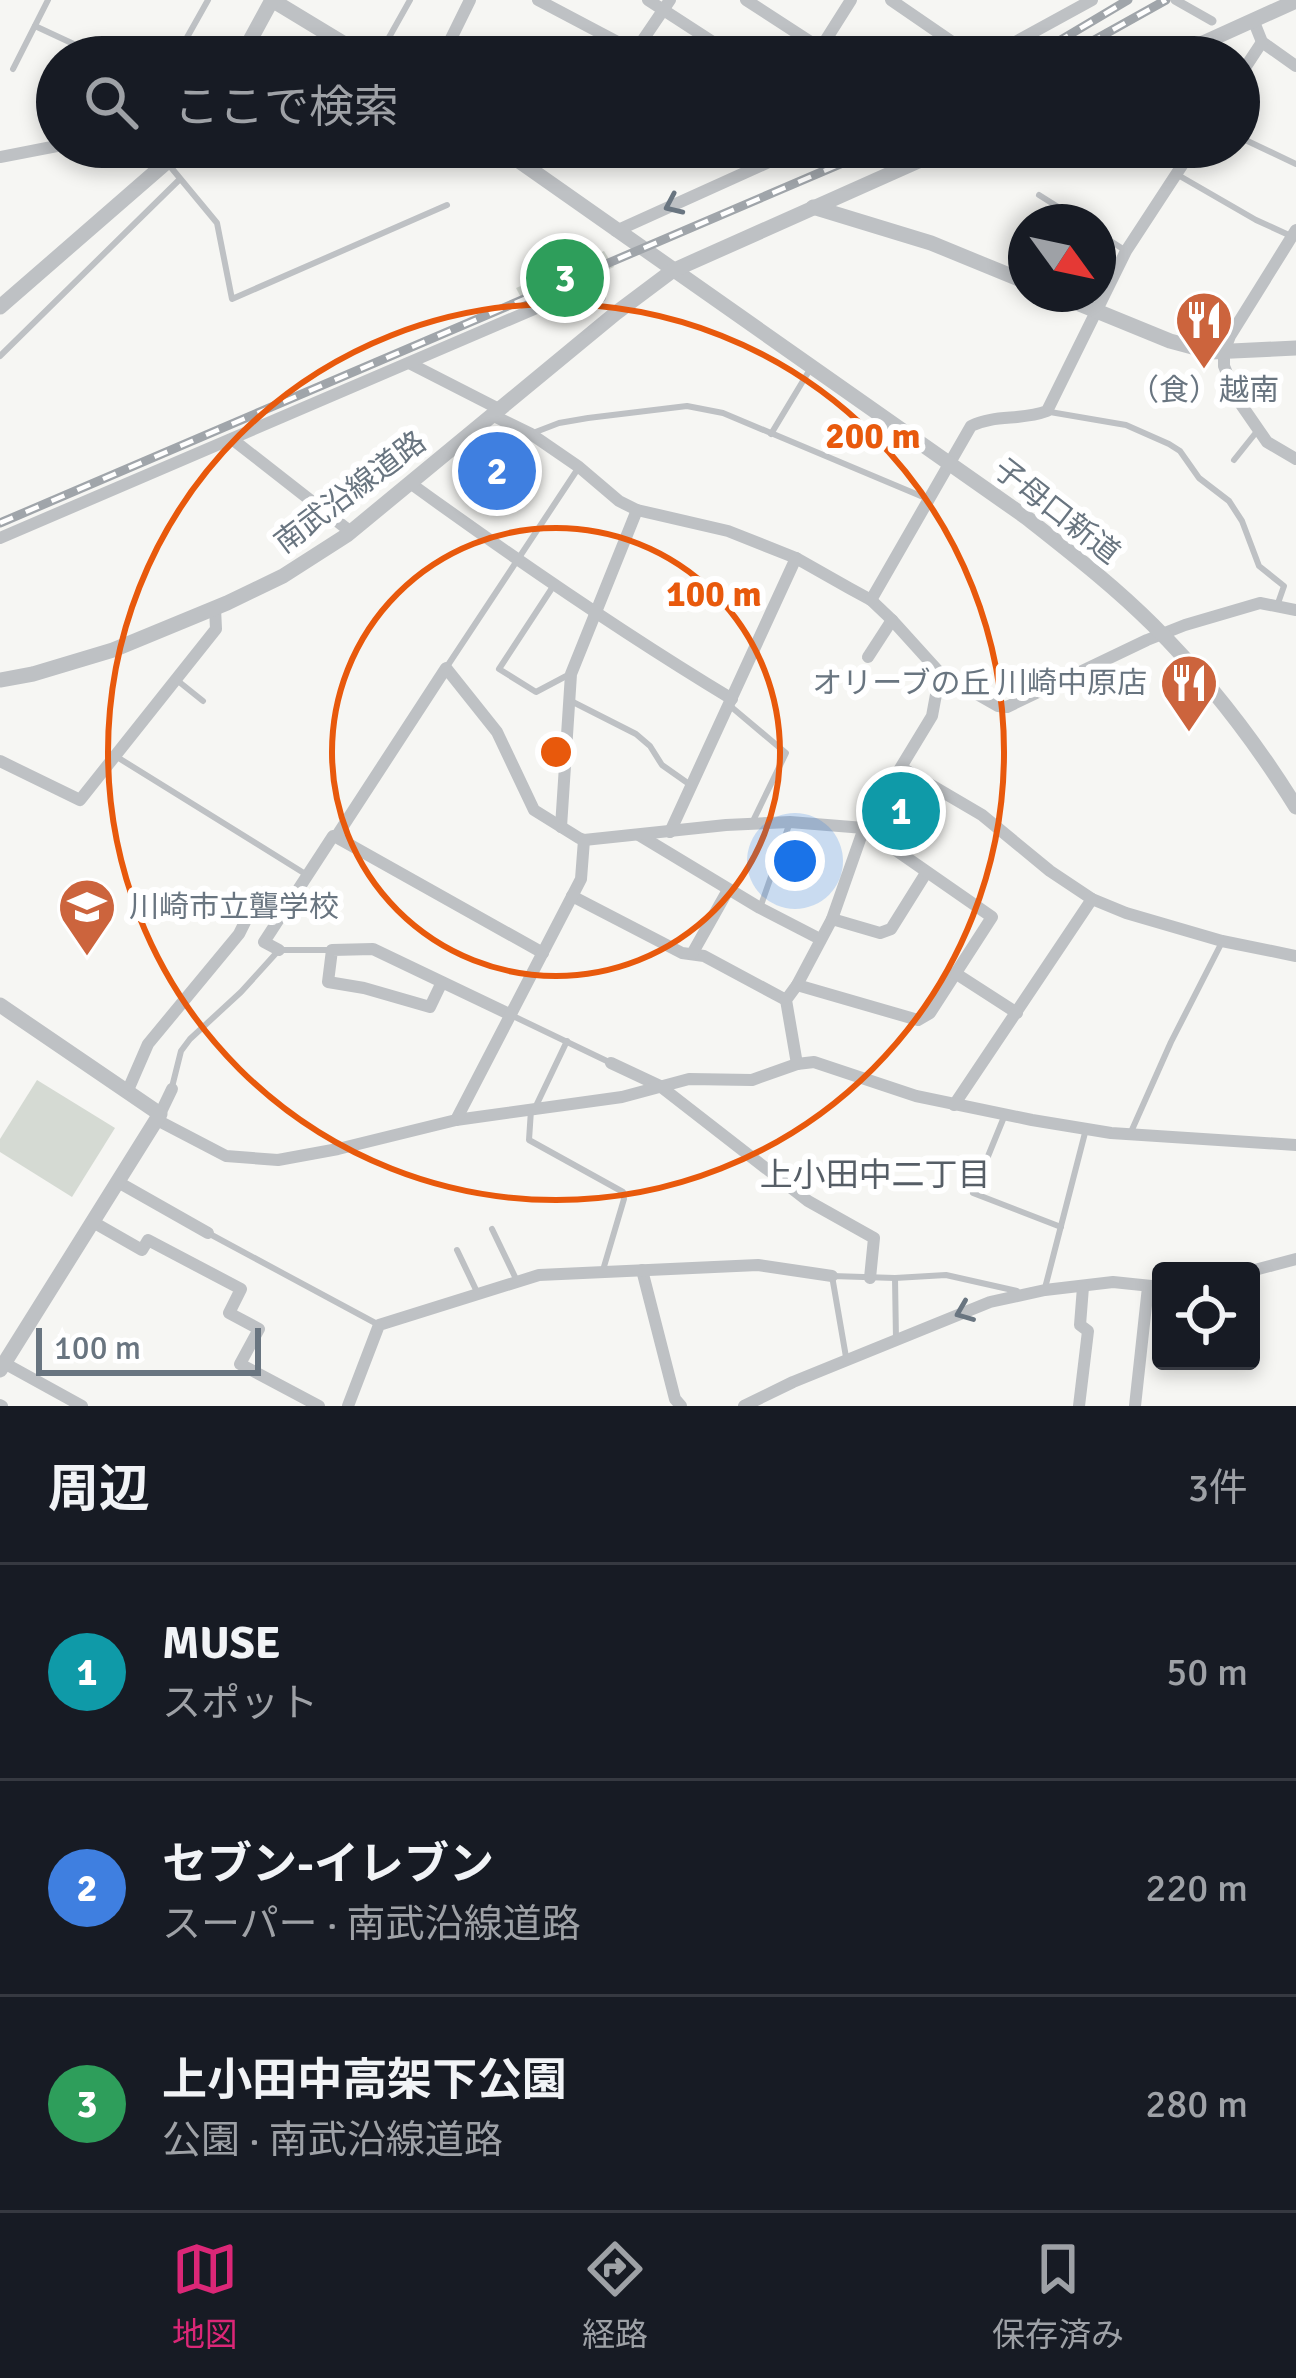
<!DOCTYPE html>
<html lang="ja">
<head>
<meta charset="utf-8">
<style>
  body { margin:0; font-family:Signika,"Noto Sans JP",sans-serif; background:#20242c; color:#f1f3f6 }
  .controls { position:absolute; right:36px; bottom:36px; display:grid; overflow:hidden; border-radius:12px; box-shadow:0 6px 18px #0003 }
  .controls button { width:108px; height:108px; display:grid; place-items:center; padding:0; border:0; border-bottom:3px solid #363941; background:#171b24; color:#f1f3f6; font:60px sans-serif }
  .compass { position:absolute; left:1008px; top:204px; width:108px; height:108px; border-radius:50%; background:#171b24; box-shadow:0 6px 18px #0003; rotate:123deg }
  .scale { position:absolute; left:36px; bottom:30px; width:225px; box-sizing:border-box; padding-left:12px; border:6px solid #697580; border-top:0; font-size:33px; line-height:42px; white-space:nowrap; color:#697580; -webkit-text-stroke:9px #fff; paint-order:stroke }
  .you { position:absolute; left:795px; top:861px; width:42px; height:42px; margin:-30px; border:9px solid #fff; border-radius:50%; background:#1a73e8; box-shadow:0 0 0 18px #1a73e833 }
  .badge { display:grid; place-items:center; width:78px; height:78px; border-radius:50%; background:#db2777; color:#fff; font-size:39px; font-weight:700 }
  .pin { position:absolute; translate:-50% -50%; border:6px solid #fff; box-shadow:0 3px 12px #0006 }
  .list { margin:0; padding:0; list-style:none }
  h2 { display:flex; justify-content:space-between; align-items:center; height:156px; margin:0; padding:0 48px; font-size:51px }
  h2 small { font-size:39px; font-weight:400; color:#9ea1a6 }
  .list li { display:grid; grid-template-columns:78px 1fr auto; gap:36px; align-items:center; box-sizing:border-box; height:216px; padding:0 48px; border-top:3px solid #363941 }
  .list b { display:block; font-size:45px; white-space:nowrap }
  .list p { margin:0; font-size:39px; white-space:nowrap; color:#9ea1a6 }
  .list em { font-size:39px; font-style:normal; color:#9ea1a6 }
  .icon { flex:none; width:66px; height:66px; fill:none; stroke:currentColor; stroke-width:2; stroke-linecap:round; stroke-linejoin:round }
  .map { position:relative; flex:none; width:1296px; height:1406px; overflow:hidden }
  .search { position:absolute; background:#171b24; box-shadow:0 6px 18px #0003; left:36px; right:36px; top:36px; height:132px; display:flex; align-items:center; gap:30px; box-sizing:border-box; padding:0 42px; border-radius:66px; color:#9ea1a6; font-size:45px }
  .sheet { height:804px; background:#171b24 }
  nav { display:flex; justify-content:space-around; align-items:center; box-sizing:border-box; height:168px; border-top:3px solid #363941; background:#171b24; font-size:33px; color:#9ea1a6 }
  nav a { display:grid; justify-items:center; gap:6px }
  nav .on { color:#db2777 }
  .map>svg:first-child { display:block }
  .green { fill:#d5dad3 }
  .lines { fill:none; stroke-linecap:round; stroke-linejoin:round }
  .service { stroke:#bec1c4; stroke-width:6 }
  .pedestrian { stroke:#bec1c4; stroke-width:9 }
  .minor { stroke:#bec1c4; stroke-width:12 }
  .tertiary { stroke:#bec1c4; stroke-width:15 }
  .rail-casing { stroke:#a0a5aa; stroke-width:9 }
  .rail { stroke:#fff; stroke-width:4.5; stroke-dasharray:14; stroke-linecap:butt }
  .oneway { stroke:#697580 }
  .ring { fill:none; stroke:#e8590c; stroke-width:6 }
  .labels { text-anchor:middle; stroke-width:12; stroke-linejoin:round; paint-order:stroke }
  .poi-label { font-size:30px; fill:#697580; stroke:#fff }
  .street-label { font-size:30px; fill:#697580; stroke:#fff }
  .neighbourhood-label { font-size:33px; fill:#565e66; stroke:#fff }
  .centre { fill:#e8590c; stroke:#fff; stroke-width:6 }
  .ring-label { font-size:36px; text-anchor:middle; font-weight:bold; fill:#e8590c; stroke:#fff; stroke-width:12; stroke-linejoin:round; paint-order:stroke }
</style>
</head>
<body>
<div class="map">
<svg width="1296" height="1406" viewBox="0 0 1296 1406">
  <rect width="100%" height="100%" fill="#f6f6f3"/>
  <g class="green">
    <path d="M604,251l10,16 -89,38 -9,-17z"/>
    <path d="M37,1080l78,48 -43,69 -72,-45v-13z"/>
  </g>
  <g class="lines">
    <g class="service">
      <path d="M35,26l43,20"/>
      <path d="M176,57l32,-57"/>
      <path d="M378,57l32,-57"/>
      <path d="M13,69l35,-69"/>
      <path d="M1239,137l57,27"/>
      <path d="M169,165l48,58 15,76 215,-94"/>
      <path d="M1178,175l78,45 35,16"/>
      <path d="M1039,195l43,27"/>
      <path d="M1098,233l25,16"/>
      <path d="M0,356l180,-177"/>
      <path d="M1050,412l76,13 43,19 11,7 19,27 30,23 13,20 17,45 25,20 -7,20"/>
      <path d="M533,433l26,-10 29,-5 99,-12 36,7 205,86"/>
      <path d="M771,434l38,-63"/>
      <path d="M1234,460l24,-30"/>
      <path d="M554,585l-55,84 37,23 34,-18"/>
      <path d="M446,668l131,-198"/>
      <path d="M178,681l25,20"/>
      <path d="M569,700l67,34 14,12 12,19 27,19"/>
      <path d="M729,705l57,48 -34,70"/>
      <path d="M117,757l190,118"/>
      <path d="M760,908l29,-83"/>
      <path d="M511,1015l100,48"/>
      <path d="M172,1087l9,-36 9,-12 51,-47 38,-42h53"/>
      <path d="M535,1108l32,-67"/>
      <path d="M531,1110l-2,30 94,52 1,7 -21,71"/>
      <path d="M1004,1117l-31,76 88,34"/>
      <path d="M1131,1132l40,-90 50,-98"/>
      <path d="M492,1229l25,52"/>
      <path d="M208,1233l171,92"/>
      <path d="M457,1250l21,44"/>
      <path d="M895,1278l1,62"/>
      <path d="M1045,1288l41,-159"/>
      <path d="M846,1357l-14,-81 63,2 51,-3 71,16"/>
    </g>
    <path class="pedestrian" d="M1175,0l37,21"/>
    <g class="minor">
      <path d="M538,0l108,57"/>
      <path d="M648,0l88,57"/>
      <path d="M746,0l74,48"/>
      <path d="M891,0l83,57"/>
      <path d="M1254,22l8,20 34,24"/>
      <path d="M636,50l34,-50"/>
      <path d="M442,57l28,-57"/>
      <path d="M815,57l36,-57"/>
      <path d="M988,57l104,-57"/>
      <path d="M1239,77l23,-35"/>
      <path d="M338,147l114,10 15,-10"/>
      <path d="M0,157l57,-11"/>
      <path d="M1296,230l-66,106 -6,16v14l14,34 29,42 29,17"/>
      <path d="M616,231l186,-84"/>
      <path d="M409,363l90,46"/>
      <path d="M492,415l39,19 48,33 40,34 18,9 91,21 68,27 53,30 22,12 21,20 48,53 58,33 9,1 140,-67 38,-15 75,-22 36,7"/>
      <path d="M232,439l119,93"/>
      <path d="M410,483c105,76 211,149 322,216"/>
      <path d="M0,538l590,-253 10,12"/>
      <path d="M871,600l100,-174c24,-12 50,-5 76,-15l79,-160 68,-104"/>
      <path d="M868,657l24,-37"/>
      <path d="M0,761l80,39 136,-171 -1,-21"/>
      <path d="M902,768l80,47 68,56 42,28 34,14 96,28 74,15"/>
      <path d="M561,827l10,-153 66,-164"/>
      <path d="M670,832l126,-274"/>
      <path d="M639,835l121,73 60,31"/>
      <path d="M336,837l207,116"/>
      <path d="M572,896l110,57 22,3 82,44"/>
      <path d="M832,919l48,14 11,-4 35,-56"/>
      <path d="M279,950l-15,-8 69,-106 3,1 110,-169 51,64 37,78 45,28 5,2 142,-15 64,-3 74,6 128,89 -62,96 -12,7 -121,-35"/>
      <path d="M692,954l36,-64"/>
      <path d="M955,973l62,40"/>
      <path d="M442,982l-12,25 -66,-19 -36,-6 4,-32 41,-1 138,66"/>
      <path d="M611,1063l49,23 148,115 66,37 -4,40"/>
      <path d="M797,1064l-11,-64 11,-15 35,-66 32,-91 68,-112 8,-43"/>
      <path d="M128,1090l20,-46 91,-110 6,-12"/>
      <path d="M954,1105l138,-206"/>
      <path d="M160,1114l12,-25"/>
      <path d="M157,1120l69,36 52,4 60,-11 118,-29 166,-23 67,-18 63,1 45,-16 17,-2 102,34 116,24 79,13 185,12"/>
      <path d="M456,1120l125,-241 3,-39"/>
      <path d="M118,1182l90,51"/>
      <path d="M93,1222l49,28 6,-10 93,49 -12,24 30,16 -19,35 79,42"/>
      <path d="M642,1270l33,129 6,7"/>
      <path d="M1251,1271l45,-12"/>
      <path d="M4,1363l78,43"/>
      <path d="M0,1405l2,1"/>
      <path d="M348,1406l31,-81 160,-50 219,-10 74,11"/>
      <path d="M744,1406l49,-24 197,-80 55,-12 68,-8 48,5"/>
      <path d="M1079,1406l9,-75 -8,-6 3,-38"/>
      <path d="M1135,1406l13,-119"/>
    </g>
    <g class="tertiary">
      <path d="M272,0l94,57"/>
      <path d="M241,57l31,-57"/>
      <path d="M1172,57l124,-56"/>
      <path d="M499,147l528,371c43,34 87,68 126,107 55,55 102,116 143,182"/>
      <path d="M813,207l118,36 95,39"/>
      <path d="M1055,294l115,47 41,11 85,-4"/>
      <path d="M0,307l184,-160"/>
      <path d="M0,680l33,-6 80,-24 114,-47 56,-27 64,-41 269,-222 56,-42 278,-124"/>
      <path d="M0,1005l160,109 -160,256"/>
    </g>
    <defs>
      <g id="rail">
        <path d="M1032,57l96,-57"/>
        <path d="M1064,57l102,-57"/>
        <path d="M0,523l880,-376"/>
      </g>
    </defs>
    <use href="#rail" class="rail-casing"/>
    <use href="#rail" class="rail"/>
  </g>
  <defs><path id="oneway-chevron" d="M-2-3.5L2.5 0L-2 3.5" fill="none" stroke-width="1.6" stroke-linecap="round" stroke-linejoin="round" transform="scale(3)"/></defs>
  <g class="oneway">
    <use href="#oneway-chevron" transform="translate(673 205) rotate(156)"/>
    <use href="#oneway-chevron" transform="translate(964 1312) rotate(158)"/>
  </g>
  <g class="ring">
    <circle cx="556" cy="752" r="224"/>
    <circle cx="556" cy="752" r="448"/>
  </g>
  <defs>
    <symbol id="restaurant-pin" viewBox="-11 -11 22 30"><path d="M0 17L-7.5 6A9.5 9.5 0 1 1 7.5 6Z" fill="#cc643d" stroke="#fff"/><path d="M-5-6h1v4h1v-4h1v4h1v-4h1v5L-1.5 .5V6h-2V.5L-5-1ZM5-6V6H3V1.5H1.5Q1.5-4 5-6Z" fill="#fff"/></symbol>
    <symbol id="school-pin" viewBox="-11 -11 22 30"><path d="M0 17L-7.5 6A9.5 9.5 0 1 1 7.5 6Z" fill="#cc643d" stroke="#fff"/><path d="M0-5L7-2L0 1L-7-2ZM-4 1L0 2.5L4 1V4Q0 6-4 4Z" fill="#fff"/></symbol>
  </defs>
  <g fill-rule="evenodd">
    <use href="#restaurant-pin" x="1171" y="287" width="66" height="90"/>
    <use href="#restaurant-pin" x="1156" y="650" width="66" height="90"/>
    <use href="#school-pin" x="54" y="874" width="66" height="90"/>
  </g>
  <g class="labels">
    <g class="poi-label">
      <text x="1204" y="400">（食）越南</text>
      <text x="1147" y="693" text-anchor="end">オリーブの丘 川崎中原店</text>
      <text x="129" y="917" text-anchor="start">川崎市立聾学校</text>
    </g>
    <g class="street-label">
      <text transform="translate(350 492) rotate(-37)" y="10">南武沿線道路</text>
      <text transform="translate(1057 511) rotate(38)" y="10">子母口新道</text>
    </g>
    <g class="neighbourhood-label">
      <text x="875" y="1186">上小田中二丁目</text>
    </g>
  </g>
  <circle cx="556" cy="752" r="18" class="centre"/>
  <g class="ring-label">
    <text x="873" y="448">200 m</text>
    <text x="714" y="606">100 m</text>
  </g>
</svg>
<div class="controls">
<button><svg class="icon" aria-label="locate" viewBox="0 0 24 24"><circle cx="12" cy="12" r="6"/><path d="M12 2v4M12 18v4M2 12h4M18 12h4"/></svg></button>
</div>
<svg class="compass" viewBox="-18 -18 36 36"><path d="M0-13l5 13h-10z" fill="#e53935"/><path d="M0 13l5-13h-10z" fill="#9ea1a6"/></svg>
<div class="scale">100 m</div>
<div class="you"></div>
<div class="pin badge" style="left:901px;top:811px;background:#0f9aa8">1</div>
<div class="pin badge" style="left:497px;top:471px;background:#3f7fe0">2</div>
<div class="pin badge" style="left:565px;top:278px;background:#2e9e5b">3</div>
<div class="search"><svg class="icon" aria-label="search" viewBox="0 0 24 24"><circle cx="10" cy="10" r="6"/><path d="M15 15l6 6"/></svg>ここで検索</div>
</div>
<section class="sheet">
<h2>周辺<small>3件</small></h2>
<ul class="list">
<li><span class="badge" style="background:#0f9aa8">1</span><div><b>MUSE</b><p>スポット</p></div><em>50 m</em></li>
<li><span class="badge" style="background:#3f7fe0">2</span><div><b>セブン-イレブン</b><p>スーパー · 南武沿線道路</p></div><em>220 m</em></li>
<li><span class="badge" style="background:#2e9e5b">3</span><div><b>上小田中高架下公園</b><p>公園 · 南武沿線道路</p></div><em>280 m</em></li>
</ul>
</section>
<nav>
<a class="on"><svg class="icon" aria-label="map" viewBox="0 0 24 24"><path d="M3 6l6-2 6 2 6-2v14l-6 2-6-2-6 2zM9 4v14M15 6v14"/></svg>地図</a>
<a><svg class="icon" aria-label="directions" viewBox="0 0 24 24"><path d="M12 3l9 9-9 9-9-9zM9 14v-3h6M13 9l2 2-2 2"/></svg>経路</a>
<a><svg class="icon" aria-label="saved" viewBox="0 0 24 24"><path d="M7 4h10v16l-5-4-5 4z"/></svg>保存済み</a>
</nav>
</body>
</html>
